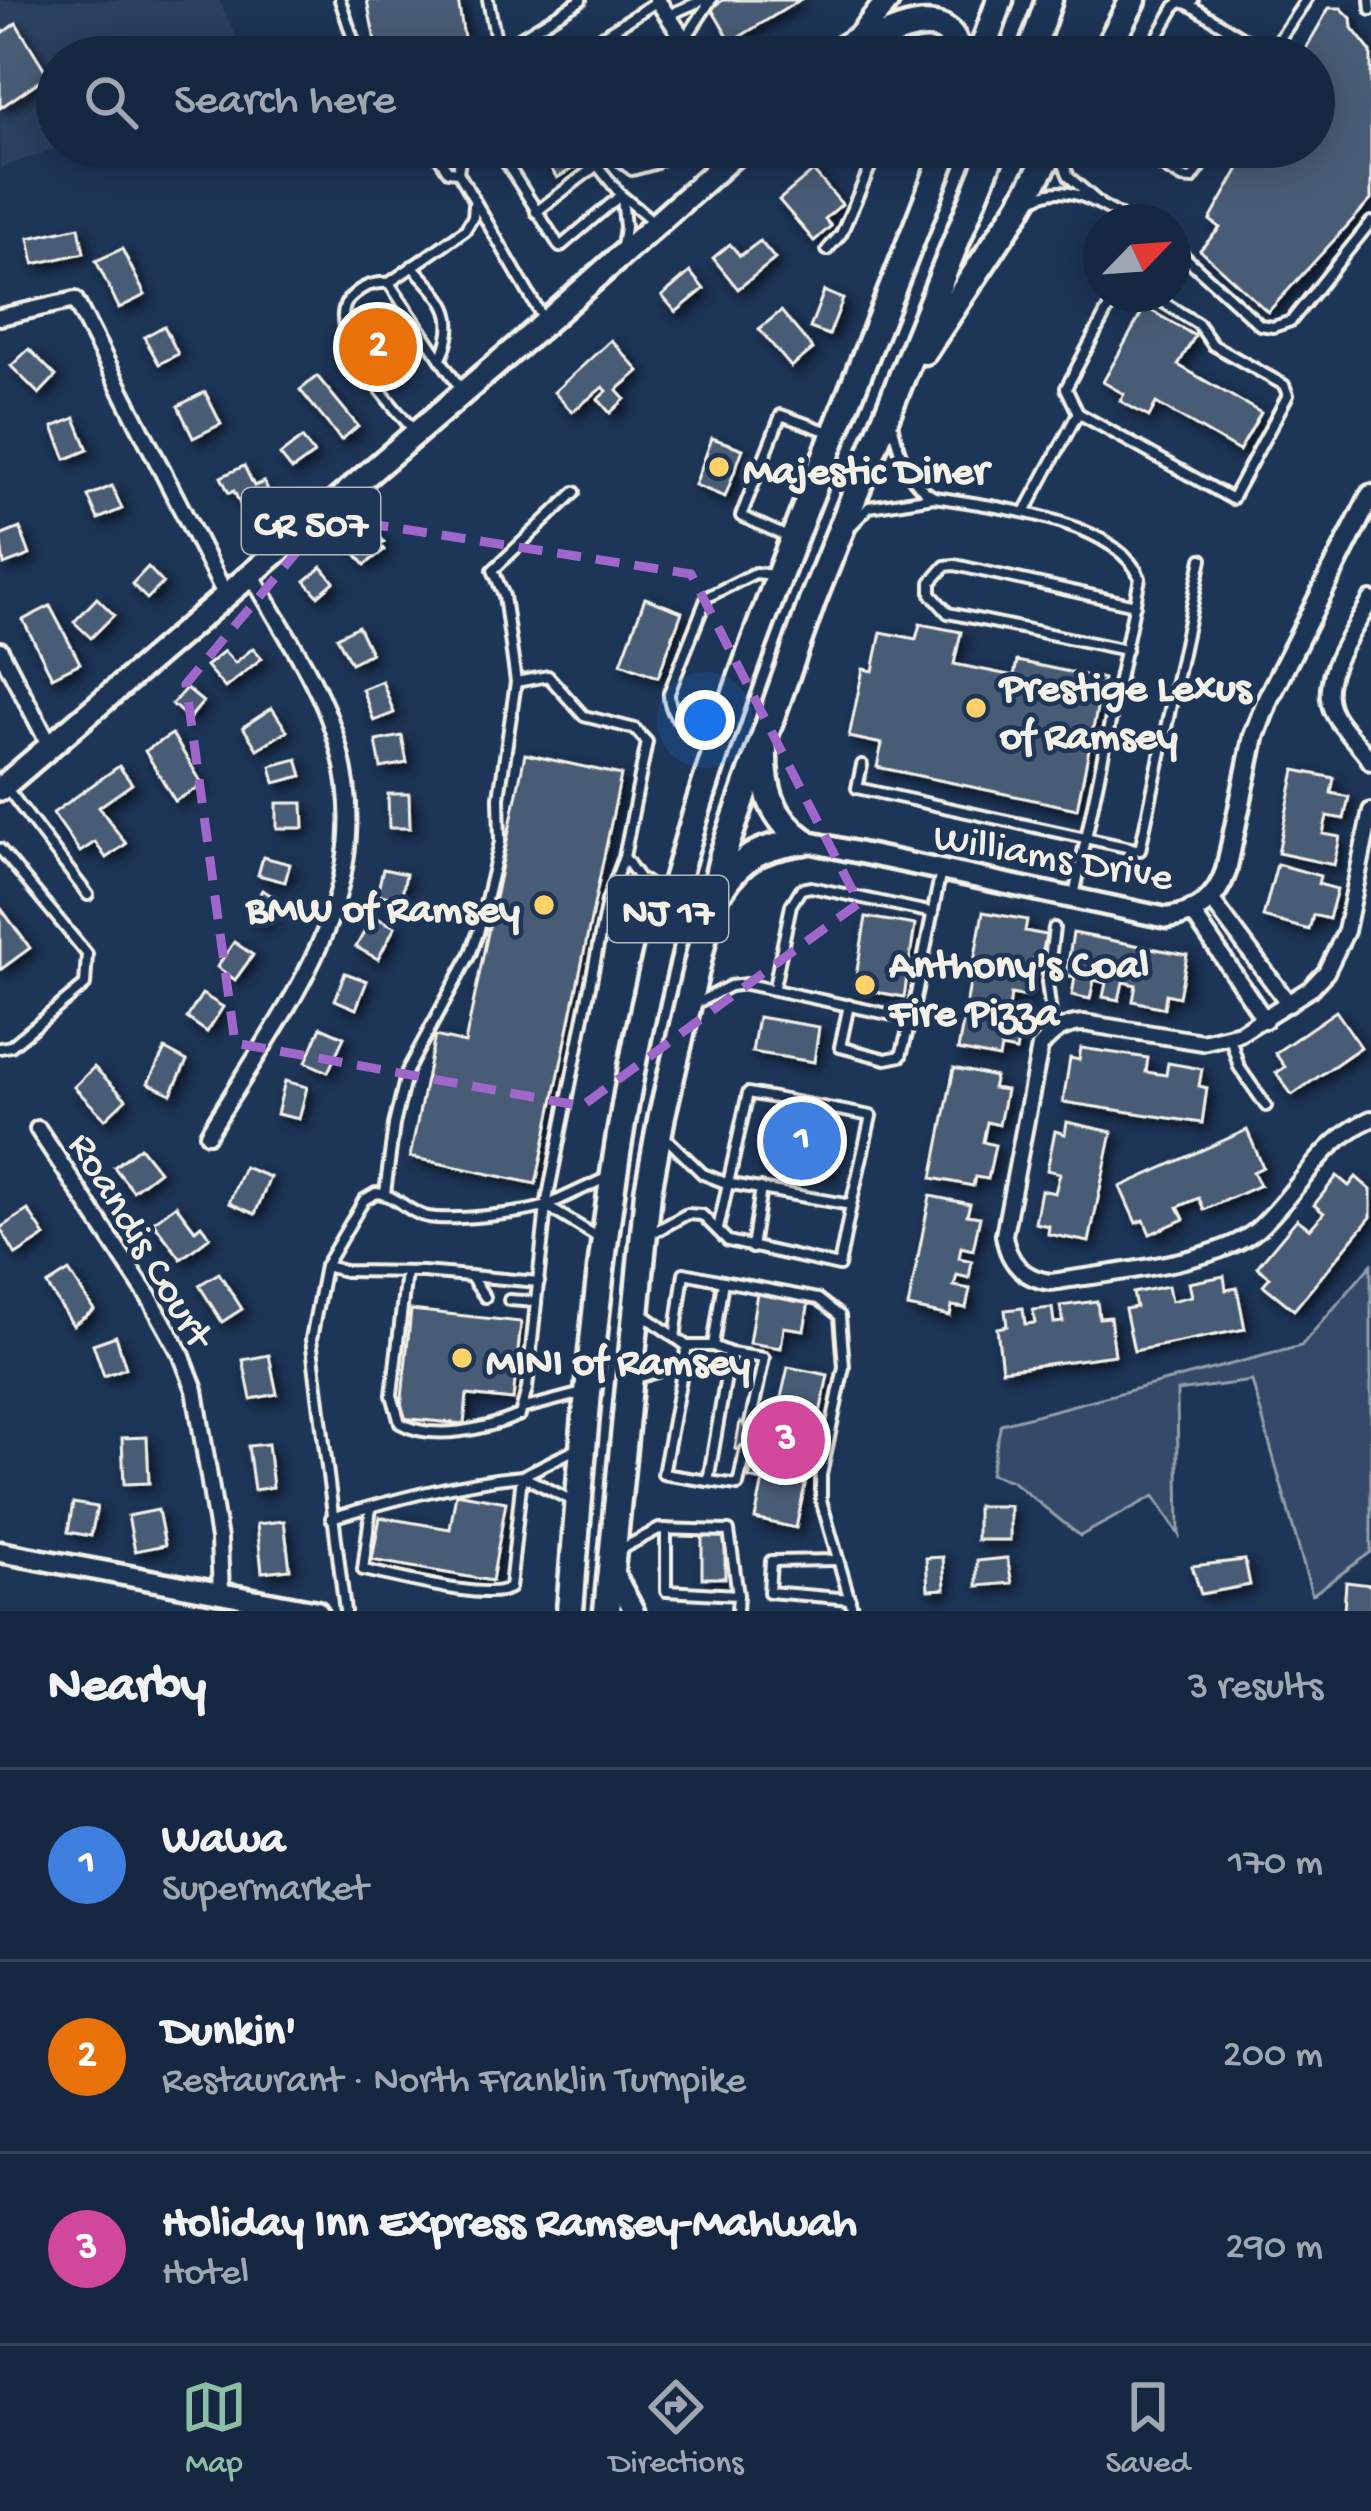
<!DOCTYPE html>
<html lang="en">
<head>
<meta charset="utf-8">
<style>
  body { margin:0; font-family:"Gochi Hand",sans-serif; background:#1f3048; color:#f1f3f6 }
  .compass { position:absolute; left:1083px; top:204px; width:108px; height:108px; border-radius:50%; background:#162841; box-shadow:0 6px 30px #0003; rotate:65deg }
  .you { position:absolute; left:705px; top:720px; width:42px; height:42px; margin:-30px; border:9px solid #fff; border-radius:50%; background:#1a73e8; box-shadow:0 0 0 18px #1a73e833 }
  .badge { display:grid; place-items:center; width:78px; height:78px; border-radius:50%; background:#8abfa5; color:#fff; font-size:39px; font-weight:700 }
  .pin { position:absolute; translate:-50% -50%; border:6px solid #fff; box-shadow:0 3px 12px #0006 }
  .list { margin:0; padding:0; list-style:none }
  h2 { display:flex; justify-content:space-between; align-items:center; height:156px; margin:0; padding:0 48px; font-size:51px }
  h2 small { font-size:39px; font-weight:400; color:#9ea6b1 }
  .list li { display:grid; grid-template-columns:78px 1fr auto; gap:36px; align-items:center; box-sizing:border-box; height:192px; padding:0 48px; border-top:3px solid #35445a }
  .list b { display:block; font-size:45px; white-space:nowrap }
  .list p { margin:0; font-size:39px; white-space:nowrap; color:#9ea6b1 }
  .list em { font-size:39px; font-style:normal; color:#9ea6b1 }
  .icon { flex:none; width:66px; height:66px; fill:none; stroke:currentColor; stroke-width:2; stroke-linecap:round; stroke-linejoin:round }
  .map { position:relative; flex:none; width:1371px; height:1611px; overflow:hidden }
  .search { position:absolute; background:#162841; box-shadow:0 6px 30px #0003; left:36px; right:36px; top:36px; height:132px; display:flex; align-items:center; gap:30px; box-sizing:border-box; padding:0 42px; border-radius:66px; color:#9ea6b1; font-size:45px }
  .sheet { height:732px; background:#162841 }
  nav { display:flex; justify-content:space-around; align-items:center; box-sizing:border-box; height:168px; border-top:3px solid #35445a; background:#162841; font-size:33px; color:#9ea6b1 }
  nav a { display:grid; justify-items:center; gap:6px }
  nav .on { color:#8abfa5 }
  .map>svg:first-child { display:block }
  .built { fill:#2a4060 }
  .green { fill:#354a67; stroke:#949ea8; stroke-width:3 }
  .building { fill:#485b74; stroke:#f4f1e8; stroke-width:3; filter:url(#shadow) }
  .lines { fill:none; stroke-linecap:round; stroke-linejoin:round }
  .lane-casing { stroke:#f4f1e8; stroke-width:16 }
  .street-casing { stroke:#f4f1e8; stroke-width:22 }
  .secondary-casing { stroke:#f4f1e8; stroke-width:27 }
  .primary-casing { stroke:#f4f1e8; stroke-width:30 }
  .highway-casing { stroke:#f4f1e8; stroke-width:33 }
  .lane { stroke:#1d3557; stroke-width:8 }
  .street { stroke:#1d3557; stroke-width:14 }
  .secondary { stroke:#1d3557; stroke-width:18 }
  .primary { stroke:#1d3557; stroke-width:21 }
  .highway { stroke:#1d3557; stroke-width:24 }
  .marked { fill:none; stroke:#9f67cb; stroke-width:9; stroke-dasharray:24 15; stroke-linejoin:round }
  .poi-dot { fill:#ffd166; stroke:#1d3557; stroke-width:4.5 }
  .labels { text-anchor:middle; stroke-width:9; stroke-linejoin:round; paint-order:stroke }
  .shield { fill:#1d3557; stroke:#b4b9bc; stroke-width:3 }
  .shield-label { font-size:39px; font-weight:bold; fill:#f4f1e8 }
  .poi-label { font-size:42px; font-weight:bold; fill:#f4f1e8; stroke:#1d3557; text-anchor:start }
  .street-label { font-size:42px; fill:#f4f1e8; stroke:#1d3557 }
</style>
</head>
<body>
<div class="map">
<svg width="1371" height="1611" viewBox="0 0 1371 1611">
  <defs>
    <filter id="shadow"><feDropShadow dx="5.5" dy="5.5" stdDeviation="6" flood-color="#0009"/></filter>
  </defs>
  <rect width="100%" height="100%" fill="#1d3557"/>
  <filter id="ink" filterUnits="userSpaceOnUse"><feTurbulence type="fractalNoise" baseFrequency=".00833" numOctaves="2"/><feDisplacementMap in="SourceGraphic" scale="24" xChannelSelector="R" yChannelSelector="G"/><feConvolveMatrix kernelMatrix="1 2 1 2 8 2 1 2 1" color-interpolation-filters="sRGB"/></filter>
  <g filter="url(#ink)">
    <path class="built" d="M0,0h219l27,57h-189v90h4l-61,21z"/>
    <path class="green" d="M1371,1265v287l-59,43 -60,-214 -75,10 2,144 -25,-39 -74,40 -68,-55 -22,-7 11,-50 300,-78z"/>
    <g class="building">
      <path d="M367,0h91l7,44 -64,13h-23z"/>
      <path d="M723,0h77l-69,42 -20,-34z"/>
      <path d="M1329,8h12l10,10 1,10 19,24v148l-103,112 -68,-62 20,-22 -10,-8 41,-73h63v-90h-13z"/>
      <path d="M16,23l32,52 -48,33v-73z"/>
      <path d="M1192,37l17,10 -2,4 10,6h-37z"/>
      <path d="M537,147h35l10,16 -25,15z"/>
      <path d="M813,171l29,33 -17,15 6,7 -17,15 -35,-41z"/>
      <path d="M79,227l5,26 -50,11 -5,-26z"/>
      <path d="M760,241l15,18 -37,30 -25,-31 17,-14 10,12z"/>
      <path d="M122,249l23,46 -26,13 -23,-47z"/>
      <path d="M690,272l14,17 -28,23 -14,-16z"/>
      <path d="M824,291l19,8 -14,36 -19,-7z"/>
      <path d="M1145,307l50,29 -17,29 83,48 -22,38 -83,-48 -7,14 -29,-16 4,-7 -21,-12z"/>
      <path d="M781,311l32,38 -22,18 -32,-38z"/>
      <path d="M372,314l32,55 -20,11 -32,-54z"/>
      <path d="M164,326l14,28 -19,10 -15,-27z"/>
      <path d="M611,340l28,31 -22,19 8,9 -15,14 -12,-14 9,-8 -4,-4 -31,25 -18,-20z"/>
      <path d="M29,349l27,27 -17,18 -28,-28z"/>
      <path d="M317,376l41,50 -17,14 -41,-50z"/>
      <path d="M205,392l16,32 -28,14 -15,-32z"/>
      <path d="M75,418l13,32 -22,9 -13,-32z"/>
      <path d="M302,438l12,16 -22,16 -12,-15z"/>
      <path d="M712,438l31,11 -18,48 -30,-12z"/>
      <path d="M244,466l10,20 10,-4 8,18 -10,5 -2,-5 -18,9 -8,-18 -5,2 -8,-16z"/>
      <path d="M112,486l10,23 -24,10 -10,-23z"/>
      <path d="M370,524l14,18 -4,3 4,5 -19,15 -18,-22z"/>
      <path d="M20,528l10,27 -26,10 -4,-29z"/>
      <path d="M148,567l15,16 -16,16 -15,-15z"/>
      <path d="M322,567l12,15 -16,14 -13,-15z"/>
      <path d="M97,598l17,17 -23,23 -17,-16z"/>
      <path d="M645,598l37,14 -24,65 -37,-14z"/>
      <path d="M50,606l30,57 -28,14 -29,-57z"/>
      <path d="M920,624l41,8 -7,32 60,12 3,-15 86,18 -26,130 -200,-42 5,-23 -33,-7 14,-68 10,2 8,-39 35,7z"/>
      <path d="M358,626l13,27 -20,10 -14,-26z"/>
      <path d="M253,648l9,10 -37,30 -19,-22 18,-15 11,12z"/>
      <path d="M382,681l12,32 -20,8 -12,-32z"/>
      <path d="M186,688l17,14 -14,17 -17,-15z"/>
      <path d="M272,708l15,23 -30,18 -14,-22z"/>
      <path d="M172,734l31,51 -28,16 -30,-50z"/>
      <path d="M402,736l5,27 -26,5 -5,-27z"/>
      <path d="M525,754l96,21 -85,409 -126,-27 25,-121 30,7z"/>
      <path d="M297,759l5,17 -27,7 -4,-17z"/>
      <path d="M119,766l13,18 -33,23 27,37 -20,14 -11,-16 -15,10 -27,-39z"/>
      <path d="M1295,770l39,8 -3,15 18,4 -5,22 -17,-3 -4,18 17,3 -6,28 -56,-12z"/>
      <path d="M388,794h21l1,34h-21z"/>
      <path d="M277,803h26l1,25h-27z"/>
      <path d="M263,857l27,7 -5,18 -27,-7z"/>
      <path d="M1277,864l43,12 -2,8 19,5 -8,30 -16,-4 -4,15 -46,-13z"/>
      <path d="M383,869l23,5 -5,26 -24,-6z"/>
      <path d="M262,890l16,9 -13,26 -17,-9z"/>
      <path d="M0,907l30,41 -30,22z"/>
      <path d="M983,912l44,8 -2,11 21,4 -4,20 -7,-1 -8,43 -16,-3 -3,22 14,2 -6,33 -15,-3 -2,10 -41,-8z"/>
      <path d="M373,916l22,11 -17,32 -22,-12z"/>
      <path d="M866,917l49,8 -11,72 -50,-9z"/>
      <path d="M1073,933l114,22 -8,42 -13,-3 -2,14 -31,-7 3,-16 -13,-3 -4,18 -16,-3 3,-14 -12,-3 -4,19 -18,-4 3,-18 -9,-2z"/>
      <path d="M234,942l19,13 -18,25 -18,-13z"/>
      <path d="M345,973l22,8 -11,28 -21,-9z"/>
      <path d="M202,994l21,13 -16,25 -20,-14z"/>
      <path d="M1336,1011l25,36 -69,48 -16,-22 9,-6 -10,-14z"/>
      <path d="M758,1017l61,10 -5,35 -62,-10z"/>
      <path d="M321,1027l23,10 -16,35 -22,-10z"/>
      <path d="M1081,1048l67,10 -2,14 20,3 2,-12 34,6 -3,17 8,2 -5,35 -139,-21 7,-44 9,2z"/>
      <path d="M165,1049l22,12 -16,33 -23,-11z"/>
      <path d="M94,1067l32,32 -21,20 -31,-32z"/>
      <path d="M954,1068l41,9 -3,11 14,2 -7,35 -12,-3 -4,20 12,3 -7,34 -13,-2 -2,9 -41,-8z"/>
      <path d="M285,1081l22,6 -8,32 -22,-5z"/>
      <path d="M776,1112l62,12 -10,48 -63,-14z"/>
      <path d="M1067,1122l45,10 -23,110 -41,-8 1,-8 -14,-3 6,-33 14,3 5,-20 -13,-3 8,-39 10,3z"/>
      <path d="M1247,1130l16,37 -10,5 7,13 -56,25 -5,-12 -21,9 6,12 -34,15 -6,-14 -8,3 -16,-36z"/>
      <path d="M140,1147l19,24 -26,20 -19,-24z"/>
      <path d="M244,1167l26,10 -15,37 -26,-11z"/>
      <path d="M1337,1176l12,10 7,-9 15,13v27l-77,93 -31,-25 7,-8 -13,-10 40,-48 13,10 14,-16 -10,-8z"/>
      <path d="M930,1196l40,8 -3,11 13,2 -7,33 -12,-3 -2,11 13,3 -3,17 -12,-3 -3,11 16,3 -4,19 -14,-2 -2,10 -42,-9z"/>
      <path d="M176,1205l19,25 6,-5 9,12 -29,22 -28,-37z"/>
      <path d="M28,1210l17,26 -29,19 -16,-27z"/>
      <path d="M69,1271l25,39 -21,15 -26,-40z"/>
      <path d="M219,1273l23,36 -20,13 -23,-37z"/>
      <path d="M1224,1276l2,14 11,-2 8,41 -111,22 -9,-42 11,-2 -3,-14 35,-7 3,15 21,-5 -3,-13z"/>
      <path d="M757,1293l52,8 -5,29 -20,-3 -3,21 -32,-5z"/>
      <path d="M1097,1301l2,17 11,-1 5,38 -113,15 -5,-42 10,-2 -2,-16 18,-2 2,16 10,-1 -2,-13 19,-2 2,15 9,-1 -3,-16z"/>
      <path d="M411,1310l110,12 -8,78 -46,-5 -3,29 -64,-6z"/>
      <path d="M116,1336l10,32 -22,8 -11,-32z"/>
      <path d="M269,1355l8,39 -26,5 -8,-39z"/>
      <path d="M788,1367l40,8 -32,153 -41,-9 8,-38 -14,-3 13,-57 13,3z"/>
      <path d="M740,1422l20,4 -6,28 -19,-5z"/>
      <path d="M147,1437l2,46 -25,1 -2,-46z"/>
      <path d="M268,1444l5,43 -19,3 -6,-44z"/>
      <path d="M456,1493l50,9 -14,79 -120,-21 8,-43 70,12z"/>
      <path d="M73,1503l24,4 -6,29 -23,-4z"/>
      <rect x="977" y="1506" width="33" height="34"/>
      <path d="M158,1510l7,35 -30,6 -7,-35z"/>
      <path d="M284,1521l6,48 -28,3 -5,-48z"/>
      <rect x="702" y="1535" width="23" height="43"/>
      <path d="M943,1557l2,32 -17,1 -2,-32z"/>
      <path d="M1007,1558l5,25 -35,3v-25z"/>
      <path d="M1245,1560l5,25 -49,9 -9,-28z"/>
      <path d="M1346,1582l25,3v26h-27z"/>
    </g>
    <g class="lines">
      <defs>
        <g id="lane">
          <path d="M340,0l19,57"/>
          <path d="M488,0l8,40 -3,12"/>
          <path d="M1370,0l1,10"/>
          <path d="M1190,5l79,49"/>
          <path d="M666,16l37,-16"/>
          <path d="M614,29l23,28"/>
          <path d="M684,41l27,-41"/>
          <path d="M493,54l88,-54"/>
          <path d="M1268,56l38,-56"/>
          <path d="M569,57l87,-55"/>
          <path d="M1146,57l30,-52 5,-3 9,3 3,-5"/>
          <path d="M432,147l16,24 10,1"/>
          <path d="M462,147l-4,25 86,148"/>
          <path d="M496,147l64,100 61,-52"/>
          <path d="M603,147l29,23 22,-6 22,-17"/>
          <path d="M1130,147l52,31 10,1 23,-32"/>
          <path d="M1060,155l9,22 29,25"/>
          <path d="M597,165l24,30 34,28"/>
          <path d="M622,197l3,30 -3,20"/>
          <path d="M1036,198c31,-18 66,8 95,24"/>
          <path d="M536,212l61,-47 -12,-18"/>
          <path d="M1173,246l87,79 13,2 18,-6 80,-99"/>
          <path d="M827,250l14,-16 38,-87"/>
          <path d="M412,266c32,34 49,48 29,93"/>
          <path d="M389,283c-13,-1 -26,3 -36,12 -37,30 39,109 61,136"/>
          <path d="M1116,294l-50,94 12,25 154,86 56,-104 -4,-10 -71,-40 -15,-21 -48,-30"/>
          <path d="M462,391l-73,-108 76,-53 8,-13 1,-13"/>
          <path d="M934,497c56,9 182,22 206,81l-66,318"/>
          <path d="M1025,512l53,-99"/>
          <path d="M853,524l16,-17 65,-10c-27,-14 -35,-45 -42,-73"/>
          <path d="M790,538l-49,-22 40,-101 48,17"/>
          <path d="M1126,650l-178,-37 -17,-19v-12l14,-16 10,-1 180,40"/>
          <path d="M712,744c-21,-6 -44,-28 -43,-51l38,-96 48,-24 19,2"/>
          <path d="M862,765l-5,23 283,62 62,-291"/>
          <path d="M5,786l83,109"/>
          <path d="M0,849l87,105 -2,31 -74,61 -11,2"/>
          <path d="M625,858l14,20 27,18"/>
          <path d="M774,987l17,-82 10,-16 10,-2 122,26"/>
          <path d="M695,1004l35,-18 16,-2 165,35 30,-148"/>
          <path d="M849,1005l-9,42 46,12 15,-3 10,-37"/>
          <path d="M1053,1030l-6,-48 7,-54"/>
          <path d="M1230,1037l9,30 27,39"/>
          <path d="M385,1193l9,-68 13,-54 63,-116 8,-22 22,-91 -1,-45 17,-115"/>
          <path d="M718,1229l30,-136 123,23 -20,89"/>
          <path d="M649,1235l38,-21 15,1 26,26 111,25 12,-61 -125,-22 -23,-9 -38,-37"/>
          <path d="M599,1238l-53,-32 60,-28"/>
          <path d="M752,1248l9,-60"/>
          <path d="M325,1266l39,-66 12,-7c21,1 31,20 52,24 24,4 95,-3 118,-11"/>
          <path d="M406,1272l-14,123 8,28c33,19 86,6 120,-8l7,-26 19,-183 61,-305 17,-44 23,-115 -12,-13 -51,-13 -36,-40 -32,6 -12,-86 -11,-26 82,-78"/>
          <path d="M470,1276l15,21"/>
          <path d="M509,1300l27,2"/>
          <path d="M640,1312l47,34 -24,128 45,7 22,-128 -17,-7h-26"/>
          <path d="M675,1338l9,-65 39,8"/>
          <path d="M713,1346l10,-65 95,18 22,17 4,51 -23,108v25l32,111"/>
          <path d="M730,1353l34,5 -14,66"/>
          <path d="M634,1379l48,-15"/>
          <path d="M525,1408l61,-16"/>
          <path d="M708,1481l30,4 7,-34"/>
          <path d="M573,1501l-51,-25 54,-27"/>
          <path d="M331,1518c62,-18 127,-36 191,-42l-12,112c-24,14 -115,-12 -147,-18l8,-63"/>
          <path d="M666,1529v62l72,4 -1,16"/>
          <path d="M621,1549l38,-20 70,2 9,64"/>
          <path d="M838,1560l-67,1 -2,31 81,7"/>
          <path d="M345,1611l-34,-272 14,-73 20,5 78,1 116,10"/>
        </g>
        <g id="street">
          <path d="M657,0l39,57"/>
          <path d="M819,57l37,-23"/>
          <path d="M0,317l75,-17 151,296"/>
          <path d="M1371,600c-17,32 -58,81 -36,116 10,17 26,29 36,46"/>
          <path d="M0,650l50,96"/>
          <path d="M1371,811l-25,120 -20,41 -16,17 -70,44 -38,9 -118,-19c-20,1 -31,8 -44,24l-36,188c4,28 20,44 47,47 54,-9 168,-18 207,-53 41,-37 61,-87 113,-110"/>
          <path d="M1211,899l78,105"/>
          <path d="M1192,912l73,108"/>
          <path d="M38,1129l114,173 30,54 13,34 24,149 2,56"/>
          <path d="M208,1134c80,-133 183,-249 122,-413 -18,-50 -52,-99 -78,-146"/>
        </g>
        <g id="secondary">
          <path d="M804,841l363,77c31,-4 49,-18 59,-47l28,-135 14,-37 103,-204"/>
          <path d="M0,1552l317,59"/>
          <path d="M611,1568l23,43"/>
        </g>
        <g id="primary">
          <path d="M847,52l41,-52"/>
          <path d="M0,789l546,-467 197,-175"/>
        </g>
        <g id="highway">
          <path d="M849,57c34,-25 107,-57 108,0"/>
          <path d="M980,57l20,-57"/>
          <path d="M1029,57l20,-57"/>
          <path d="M1103,57l30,-57"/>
          <path d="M924,351l95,-143 35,-61"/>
          <path d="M764,750c-1,39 7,67 40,91"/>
          <path d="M721,889c22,-35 44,-42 83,-48"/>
          <path d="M570,1611c18,-232 35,-464 95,-690 70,-265 186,-517 282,-774"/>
          <path d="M607,1611l41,-419 14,-77 61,-261 90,-255 181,-452"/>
        </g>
      </defs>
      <use href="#lane" class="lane-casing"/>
      <use href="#street" class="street-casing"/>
      <use href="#secondary" class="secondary-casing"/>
      <use href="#primary" class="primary-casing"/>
      <use href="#highway" class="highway-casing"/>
      <use href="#lane" class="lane"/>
      <use href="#street" class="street"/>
      <use href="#secondary" class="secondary"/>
      <use href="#primary" class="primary"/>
      <use href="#highway" class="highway"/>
    </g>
  </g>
  <path class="marked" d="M326,517l365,57 168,329 -277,203 -347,-63 -49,-359z"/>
  <g class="poi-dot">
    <circle cx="719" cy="467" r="12"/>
    <circle cx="976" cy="708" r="12"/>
    <circle cx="544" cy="905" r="12"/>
    <circle cx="865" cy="985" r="12"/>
    <circle cx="462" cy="1358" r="12"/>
  </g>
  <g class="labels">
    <g class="shield">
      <rect x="242" y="488" width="138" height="66" rx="9"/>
      <rect x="608" y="876" width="120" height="66" rx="9"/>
    </g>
    <g class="shield-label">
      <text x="311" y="535">CR 507</text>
      <text x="668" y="923">NJ 17</text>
    </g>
    <g class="poi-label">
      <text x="743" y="482">Majestic Diner</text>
      <text x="1000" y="699">Prestige Lexus<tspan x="1000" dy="48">of Ramsey</tspan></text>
      <text x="520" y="920" text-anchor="end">BMW of Ramsey</text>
      <text x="889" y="976">Anthony's Coal<tspan x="889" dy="48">Fire Pizza</tspan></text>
      <text x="486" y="1373">MINI of Ramsey</text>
    </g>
    <g class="street-label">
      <text transform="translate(1054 853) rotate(10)" y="15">Williams Drive</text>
      <text transform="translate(144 1238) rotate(59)" y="15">Roandis Court</text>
    </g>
  </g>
</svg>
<svg class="compass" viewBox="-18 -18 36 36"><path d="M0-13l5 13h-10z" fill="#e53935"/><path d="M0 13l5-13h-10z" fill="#9ea6b1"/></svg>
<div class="you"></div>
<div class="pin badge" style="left:802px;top:1141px;background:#3f7fe0">1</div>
<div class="pin badge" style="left:378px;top:347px;background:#e8710a">2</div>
<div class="pin badge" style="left:786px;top:1440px;background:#d1479c">3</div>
<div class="search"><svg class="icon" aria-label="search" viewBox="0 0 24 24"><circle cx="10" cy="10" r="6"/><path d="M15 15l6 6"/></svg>Search here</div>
</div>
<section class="sheet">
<h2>Nearby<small>3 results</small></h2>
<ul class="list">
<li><span class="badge" style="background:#3f7fe0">1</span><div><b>Wawa</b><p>Supermarket</p></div><em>170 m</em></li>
<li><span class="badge" style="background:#e8710a">2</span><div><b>Dunkin'</b><p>Restaurant · North Franklin Turnpike</p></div><em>200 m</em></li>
<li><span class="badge" style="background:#d1479c">3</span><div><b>Holiday Inn Express Ramsey-Mahwah</b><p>Hotel</p></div><em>290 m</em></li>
</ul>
</section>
<nav>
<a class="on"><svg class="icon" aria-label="map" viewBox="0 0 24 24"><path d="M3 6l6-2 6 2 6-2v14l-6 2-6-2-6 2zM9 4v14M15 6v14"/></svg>Map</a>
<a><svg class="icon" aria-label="directions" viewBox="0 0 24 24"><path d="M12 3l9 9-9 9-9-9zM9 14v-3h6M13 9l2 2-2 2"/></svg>Directions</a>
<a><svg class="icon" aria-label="saved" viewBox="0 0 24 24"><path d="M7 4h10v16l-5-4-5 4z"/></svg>Saved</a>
</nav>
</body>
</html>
